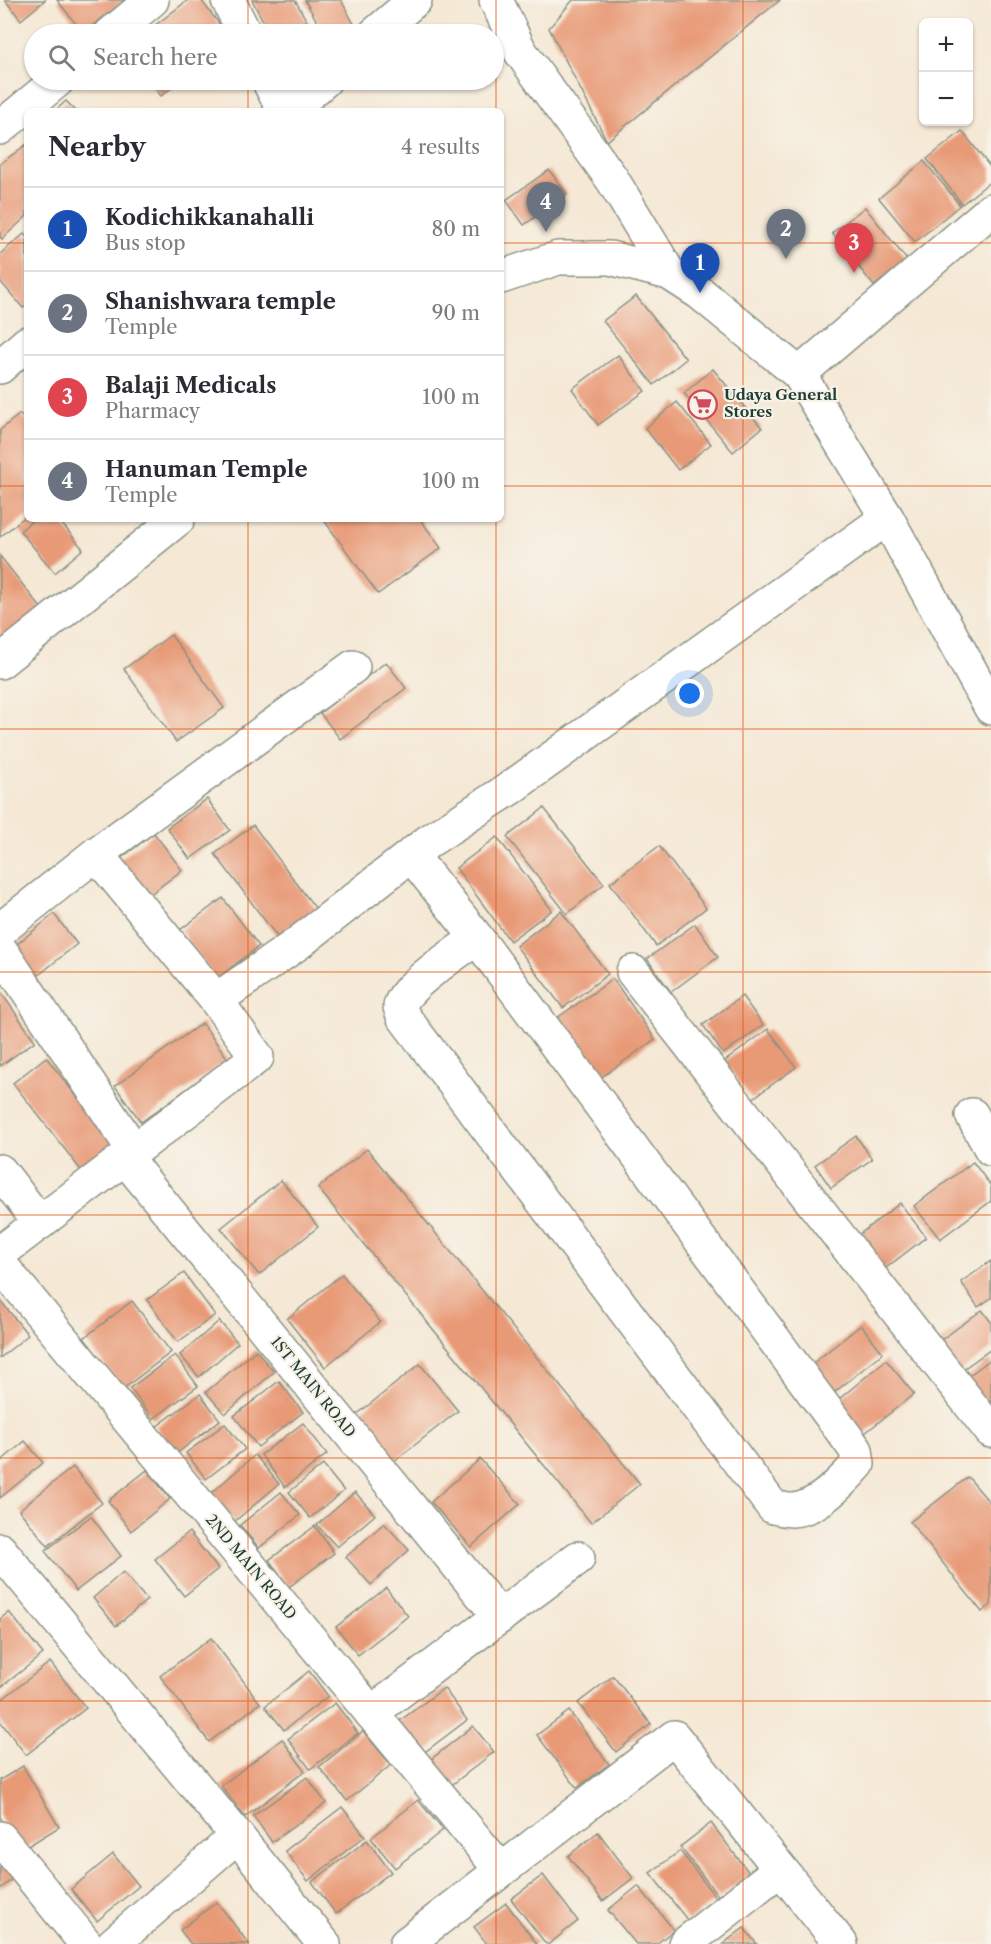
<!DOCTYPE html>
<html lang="en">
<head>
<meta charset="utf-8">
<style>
  body { margin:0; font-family:"Libre Caslon Text",serif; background:#f2f2f3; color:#2b2b33 }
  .controls { position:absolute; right:18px; top:18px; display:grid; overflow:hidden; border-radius:9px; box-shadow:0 2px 4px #0004 }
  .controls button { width:54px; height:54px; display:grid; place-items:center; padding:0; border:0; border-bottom:2px solid #e1e1e2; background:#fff; color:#2b2b33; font:30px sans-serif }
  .you { position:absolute; left:690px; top:694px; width:21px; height:21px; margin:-15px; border:4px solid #fff; border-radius:50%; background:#1a73e8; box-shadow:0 0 0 9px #1a73e833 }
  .badge { display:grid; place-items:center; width:39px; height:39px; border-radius:50%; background:#d1495b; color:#fff; font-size:20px; font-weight:700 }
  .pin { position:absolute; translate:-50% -50px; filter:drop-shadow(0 2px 3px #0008) }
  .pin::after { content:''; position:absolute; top:32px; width:21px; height:18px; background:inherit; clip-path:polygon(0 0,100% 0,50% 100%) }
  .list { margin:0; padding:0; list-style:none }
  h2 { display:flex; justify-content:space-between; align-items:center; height:78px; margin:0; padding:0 24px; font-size:26px }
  h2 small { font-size:20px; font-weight:400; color:#7c7c81 }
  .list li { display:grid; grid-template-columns:39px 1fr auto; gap:18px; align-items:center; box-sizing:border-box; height:84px; padding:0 24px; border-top:2px solid #e1e1e2 }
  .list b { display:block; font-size:22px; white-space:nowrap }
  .list p { margin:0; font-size:20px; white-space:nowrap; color:#7c7c81 }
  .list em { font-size:20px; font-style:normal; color:#7c7c81 }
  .icon { flex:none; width:33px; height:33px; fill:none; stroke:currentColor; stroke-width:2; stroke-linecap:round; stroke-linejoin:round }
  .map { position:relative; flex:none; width:991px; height:1944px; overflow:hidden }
  .search { position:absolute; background:#fff; box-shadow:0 2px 4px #0004; left:24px; top:24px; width:480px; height:66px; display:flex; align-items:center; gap:15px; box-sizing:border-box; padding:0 21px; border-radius:33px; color:#7c7c81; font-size:22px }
  .panel { position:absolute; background:#fff; box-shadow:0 2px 4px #0004; left:24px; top:108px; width:480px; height:414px; border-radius:9px }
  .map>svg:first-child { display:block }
  .building { fill:#e89a77 }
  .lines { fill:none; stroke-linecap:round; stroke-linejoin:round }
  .street-casing { stroke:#8a9284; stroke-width:36 }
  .secondary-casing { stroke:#8a9284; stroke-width:36 }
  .street { stroke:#fff; stroke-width:33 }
  .secondary { stroke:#fff; stroke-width:33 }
  .grid { fill:none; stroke:#de580e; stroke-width:1.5; stroke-opacity:0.55 }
  .labels { text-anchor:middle; stroke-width:4.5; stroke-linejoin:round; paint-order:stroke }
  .poi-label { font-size:15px; font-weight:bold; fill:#1f3d34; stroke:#f7f3e8; text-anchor:start }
  .street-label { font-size:15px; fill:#1f3d34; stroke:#f7f3e8 }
</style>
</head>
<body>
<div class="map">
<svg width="991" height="1944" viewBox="0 0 991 1944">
  <rect width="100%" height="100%" fill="#f7f3e8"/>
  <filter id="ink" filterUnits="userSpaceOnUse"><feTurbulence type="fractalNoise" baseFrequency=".0167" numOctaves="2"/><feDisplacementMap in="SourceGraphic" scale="12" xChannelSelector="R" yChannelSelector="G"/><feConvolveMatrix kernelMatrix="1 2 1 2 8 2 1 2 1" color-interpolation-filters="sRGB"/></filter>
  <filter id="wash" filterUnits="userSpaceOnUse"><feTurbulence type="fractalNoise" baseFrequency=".008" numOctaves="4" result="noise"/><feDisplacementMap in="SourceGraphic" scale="24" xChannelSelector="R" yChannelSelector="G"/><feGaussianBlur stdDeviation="1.35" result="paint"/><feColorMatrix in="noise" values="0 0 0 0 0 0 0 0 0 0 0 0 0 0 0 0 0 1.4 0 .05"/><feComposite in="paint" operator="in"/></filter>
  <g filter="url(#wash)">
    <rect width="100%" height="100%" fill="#f5e8d5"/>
    <g id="blocks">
      <g class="building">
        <path d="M5,0h40l-24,20z"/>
        <path d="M57,0h68l-42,33z"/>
        <path d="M188,0h13l26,34h-68l-6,-7z"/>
        <path d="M252,0h43l19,34h-44z"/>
        <path d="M305,0h36l16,30 -7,4h-26z"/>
        <path d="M573,0h207l-173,141 -58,-113z"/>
        <path d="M148,80h34l-21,16z"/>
        <path d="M66,101l10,10h-21z"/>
        <path d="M962,131l29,37v13l-29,23 -35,-45z"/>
        <path d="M27,144v72l-25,23 -2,-2v-73z"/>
        <path d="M924,161l36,44 -45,37 -36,-44z"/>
        <path d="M549,170l18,24 -43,31 -18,-25z"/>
        <path d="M865,207l42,53 -33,26 -42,-53z"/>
        <path d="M24,234l3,3v68l-4,3 -23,-27v-27z"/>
        <path d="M636,296l50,63 -32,26 -51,-64z"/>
        <path d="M618,355l27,36 -47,34 -26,-36z"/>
        <path d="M713,369l49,59 -29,24 -49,-59z"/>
        <path d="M677,402l34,42 -33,26 -33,-42z"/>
        <path d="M20,414l7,8v93l-27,22v-107z"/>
        <path d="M34,519h24l25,30 -28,24 -35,-42z"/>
        <path d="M323,519h97l21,29 -63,46z"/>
        <path d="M0,556l45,57 -45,35z"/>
        <path d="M171,635l53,73 -48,34 -52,-73z"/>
        <path d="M386,662l20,26 -66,51 -20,-26z"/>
        <path d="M207,799l23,31 -40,29 -23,-31z"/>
        <path d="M544,808l60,76 -37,30 -60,-77z"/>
        <path d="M253,825l69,92 -38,29 -69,-92z"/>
        <path d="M154,833l28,37 -38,29 -28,-37z"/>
        <path d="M497,837l55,73 -42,31 -54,-73z"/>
        <path d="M659,846l47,62 -50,38 -46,-63z"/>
        <path d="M223,898l36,48 -43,33 -36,-49z"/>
        <path d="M561,911l47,63 -45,34 -47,-62z"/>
        <path d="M54,914l23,30 -48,39 -23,-30z"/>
        <path d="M695,924l23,33 -47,35 -24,-33z"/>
        <path d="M613,979l42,60 -56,40 -42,-61z"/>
        <path d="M0,991l35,50 -35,25z"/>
        <path d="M742,996l21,29 -40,29 -20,-29z"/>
        <path d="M202,1023l26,36 -87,63 -26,-36z"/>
        <path d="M768,1029l28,38 -44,32 -28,-37z"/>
        <path d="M46,1057l71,91 -33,26 -71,-91z"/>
        <path d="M856,1136l16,23 -41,29 -16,-23z"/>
        <path d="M367,1149l273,335 -49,39 -273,-335z"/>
        <path d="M973,1162l18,24v15l-51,38 -26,-33z"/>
        <path d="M281,1180l37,47 -59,48 -38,-47z"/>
        <path d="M900,1203l26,34 -44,34 -26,-34z"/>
        <path d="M991,1261v37l-13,9 -17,-25z"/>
        <path d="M184,1273l31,42 -37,27 -31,-42z"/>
        <path d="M342,1274l38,48 -55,45 -38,-48z"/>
        <path d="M0,1300l28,35 -28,23z"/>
        <path d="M132,1301l39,51 -48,37 -39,-51z"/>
        <path d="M982,1310l9,12v27l-32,23 -22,-29z"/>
        <path d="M219,1321l19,22 -39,34 -19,-22z"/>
        <path d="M861,1325l22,28 -53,43 -23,-28z"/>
        <path d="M256,1350l18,22 -49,42 -19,-22z"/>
        <path d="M175,1355l23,31 -45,33 -23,-31z"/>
        <path d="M991,1359v51l-28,-30z"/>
        <path d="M886,1360l28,34 -54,43 -27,-33z"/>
        <path d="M420,1364l38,47 -66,52 -37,-47z"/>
        <path d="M279,1381l24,31 -45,35 -24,-31z"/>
        <path d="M200,1394l20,26 -44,34 -20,-27z"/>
        <path d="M303,1423l24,31 -42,33 -24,-32z"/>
        <path d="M225,1424l20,25 -39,30 -20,-26z"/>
        <path d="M25,1441l18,22 -43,35v-36z"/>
        <path d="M255,1455l24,29 -45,38 -24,-28z"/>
        <path d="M480,1459l40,45 -49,43 -40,-45z"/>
        <path d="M323,1465l21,26 -34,27 -21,-26z"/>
        <path d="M73,1467l29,36 -54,43 -29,-36z"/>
        <path d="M147,1470l23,29 -39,32 -23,-30z"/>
        <path d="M968,1477l23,27v101l-9,7 -72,-90z"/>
        <path d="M281,1492l19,23 -41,33 -19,-23z"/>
        <path d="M355,1492l20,23 -38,32 -20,-22z"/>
        <path d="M91,1516l30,40 -45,35 -31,-40z"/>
        <path d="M384,1523l25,27 -38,35 -25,-28z"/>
        <path d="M315,1526l19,27 -45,34 -20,-27z"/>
        <path d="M189,1532l29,37 -34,27 -29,-37z"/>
        <path d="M123,1572l24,28 -31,26 -23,-28z"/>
        <path d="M386,1588l22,28 -50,39 -22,-28z"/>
        <path d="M9,1612l34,42 -43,34v-69z"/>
        <path d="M211,1638l49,65 -51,39 -49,-66z"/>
        <path d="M50,1662l36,46 -60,47 -26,-34v-20z"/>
        <path d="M309,1671l19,25 -44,34 -19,-24z"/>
        <path d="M613,1676l38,48 -35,28 -38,-49z"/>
        <path d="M444,1688l23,32 -46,35 -24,-32z"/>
        <path d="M335,1703l23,30 -48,36 -22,-30z"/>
        <path d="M569,1711l40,53 -32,24 -40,-53z"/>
        <path d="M473,1726l21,26 -45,35 -20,-26z"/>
        <path d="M363,1731l28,34 -44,36 -28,-34z"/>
        <path d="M282,1739l23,32 -60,46 -24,-31z"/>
        <path d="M23,1766l36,61 -39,24 -20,-34v-37z"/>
        <path d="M307,1777l19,26 -54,39 -19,-26z"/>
        <path d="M418,1800l25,30 -48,38 -24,-30z"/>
        <path d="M342,1807l23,29 -57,45 -23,-30z"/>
        <path d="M711,1823l39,51 -31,23 -39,-50z"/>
        <path d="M598,1832l35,46 -30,23 -35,-45z"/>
        <path d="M367,1840l24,32 -55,42 -24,-32z"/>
        <path d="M680,1851l37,48 -29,22 -38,-48z"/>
        <path d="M113,1854l26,32 -42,35 -26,-32z"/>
        <path d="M0,1855l16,21 -16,13z"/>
        <path d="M543,1875l35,46 -29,23h-3l-35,-45z"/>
        <path d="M638,1886l36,44 -18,14h-20l-28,-34z"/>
        <path d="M217,1902l32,42h-58l-11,-14z"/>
        <path d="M506,1903l31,41h-50l-13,-17z"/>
        <path d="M744,1928l13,16h-34z"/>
      </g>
    </g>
  </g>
  <g filter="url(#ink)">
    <use href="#blocks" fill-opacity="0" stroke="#8a9284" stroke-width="1.5"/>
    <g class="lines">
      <defs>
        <g id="street">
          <path d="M228,0l17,34"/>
          <path d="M496,0l24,51 92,128 57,94"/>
          <path d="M111,34l41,-34"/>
          <path d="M375,34l40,-34"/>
          <path d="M268,80l16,31"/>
          <path d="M289,111l36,-31"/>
          <path d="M0,128l58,-48"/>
          <path d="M0,367l27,-24"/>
          <path d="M799,374l88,144 104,190"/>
          <path d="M96,854l257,-187"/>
          <path d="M411,855l66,83 379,512 2,14c-16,18 -41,45 -66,46 -6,0 -13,-2 -19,-3l-370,-491c0,-1 -3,-8 -3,-9 1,-19 61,-57 77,-69"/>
          <path d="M0,930l96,-76 120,146"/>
          <path d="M0,949l134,202"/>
          <path d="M633,972l358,459"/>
          <path d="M972,1115l19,34"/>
          <path d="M125,1158l375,459"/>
          <path d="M0,1171l40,52"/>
          <path d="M0,1253l257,-196 -41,-57 81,-56 132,-103 80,-52 378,-271"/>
          <path d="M0,1264l501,606"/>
          <path d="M0,1550l237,286 87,108"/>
          <path d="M371,1713l207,-155"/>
          <path d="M0,1838l86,106"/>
          <path d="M113,1944l124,-108"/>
          <path d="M406,1944l268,-207 167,207"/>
          <path d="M685,1944l95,-75"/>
        </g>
        <g id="secondary">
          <path d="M501,277l57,-19h52l59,15 31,20 99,81 192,-164"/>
          <path d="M0,662l178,-143"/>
        </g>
      </defs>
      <use href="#street" class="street-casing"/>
      <use href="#secondary" class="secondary-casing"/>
      <use href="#street" class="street"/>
      <use href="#secondary" class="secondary"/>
    </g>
  </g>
  <path class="grid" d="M248,0v34M496,0v111M743,0v1944M248,80v31M0,243h27M501,243h490M0,486h27M501,486h490M248,519v1425M496,519v1425M0,729h991M0,972h991M0,1215h991M0,1458h991M0,1701h991"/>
  <defs>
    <symbol id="supermarket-ring" viewBox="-11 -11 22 22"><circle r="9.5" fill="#f7f3e8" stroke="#d1495b" stroke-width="1.5"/><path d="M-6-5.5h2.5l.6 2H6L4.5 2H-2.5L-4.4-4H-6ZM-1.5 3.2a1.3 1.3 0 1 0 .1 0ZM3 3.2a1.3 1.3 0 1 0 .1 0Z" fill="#d1495b"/></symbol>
  </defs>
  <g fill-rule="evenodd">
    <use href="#supermarket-ring" x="686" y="388" width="33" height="33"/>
  </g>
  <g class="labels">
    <g class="poi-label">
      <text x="724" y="400">Udaya General<tspan x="724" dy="17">Stores</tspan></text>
    </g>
    <g class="street-label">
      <text transform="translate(313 1387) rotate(51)" y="5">1ST MAIN ROAD</text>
      <text transform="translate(251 1567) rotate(50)" y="5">2ND MAIN ROAD</text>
    </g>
  </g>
</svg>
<div class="controls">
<button>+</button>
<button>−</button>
</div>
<div class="you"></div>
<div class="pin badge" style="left:700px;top:293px;background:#1a4fb4">1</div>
<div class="pin badge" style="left:786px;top:259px;background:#6b7280">2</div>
<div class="pin badge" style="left:854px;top:273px;background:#e0444e">3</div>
<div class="pin badge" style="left:546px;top:232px;background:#6b7280">4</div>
<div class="search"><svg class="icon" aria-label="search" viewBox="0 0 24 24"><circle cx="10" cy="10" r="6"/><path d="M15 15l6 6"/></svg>Search here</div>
<section class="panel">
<h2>Nearby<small>4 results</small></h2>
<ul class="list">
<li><span class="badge" style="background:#1a4fb4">1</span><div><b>Kodichikkanahalli</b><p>Bus stop</p></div><em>80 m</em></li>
<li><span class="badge" style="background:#6b7280">2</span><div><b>Shanishwara temple</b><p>Temple</p></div><em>90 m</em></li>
<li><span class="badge" style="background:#e0444e">3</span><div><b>Balaji Medicals</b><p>Pharmacy</p></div><em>100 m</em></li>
<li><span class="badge" style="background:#6b7280">4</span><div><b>Hanuman Temple</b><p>Temple</p></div><em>100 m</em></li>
</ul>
</section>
</div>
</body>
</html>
